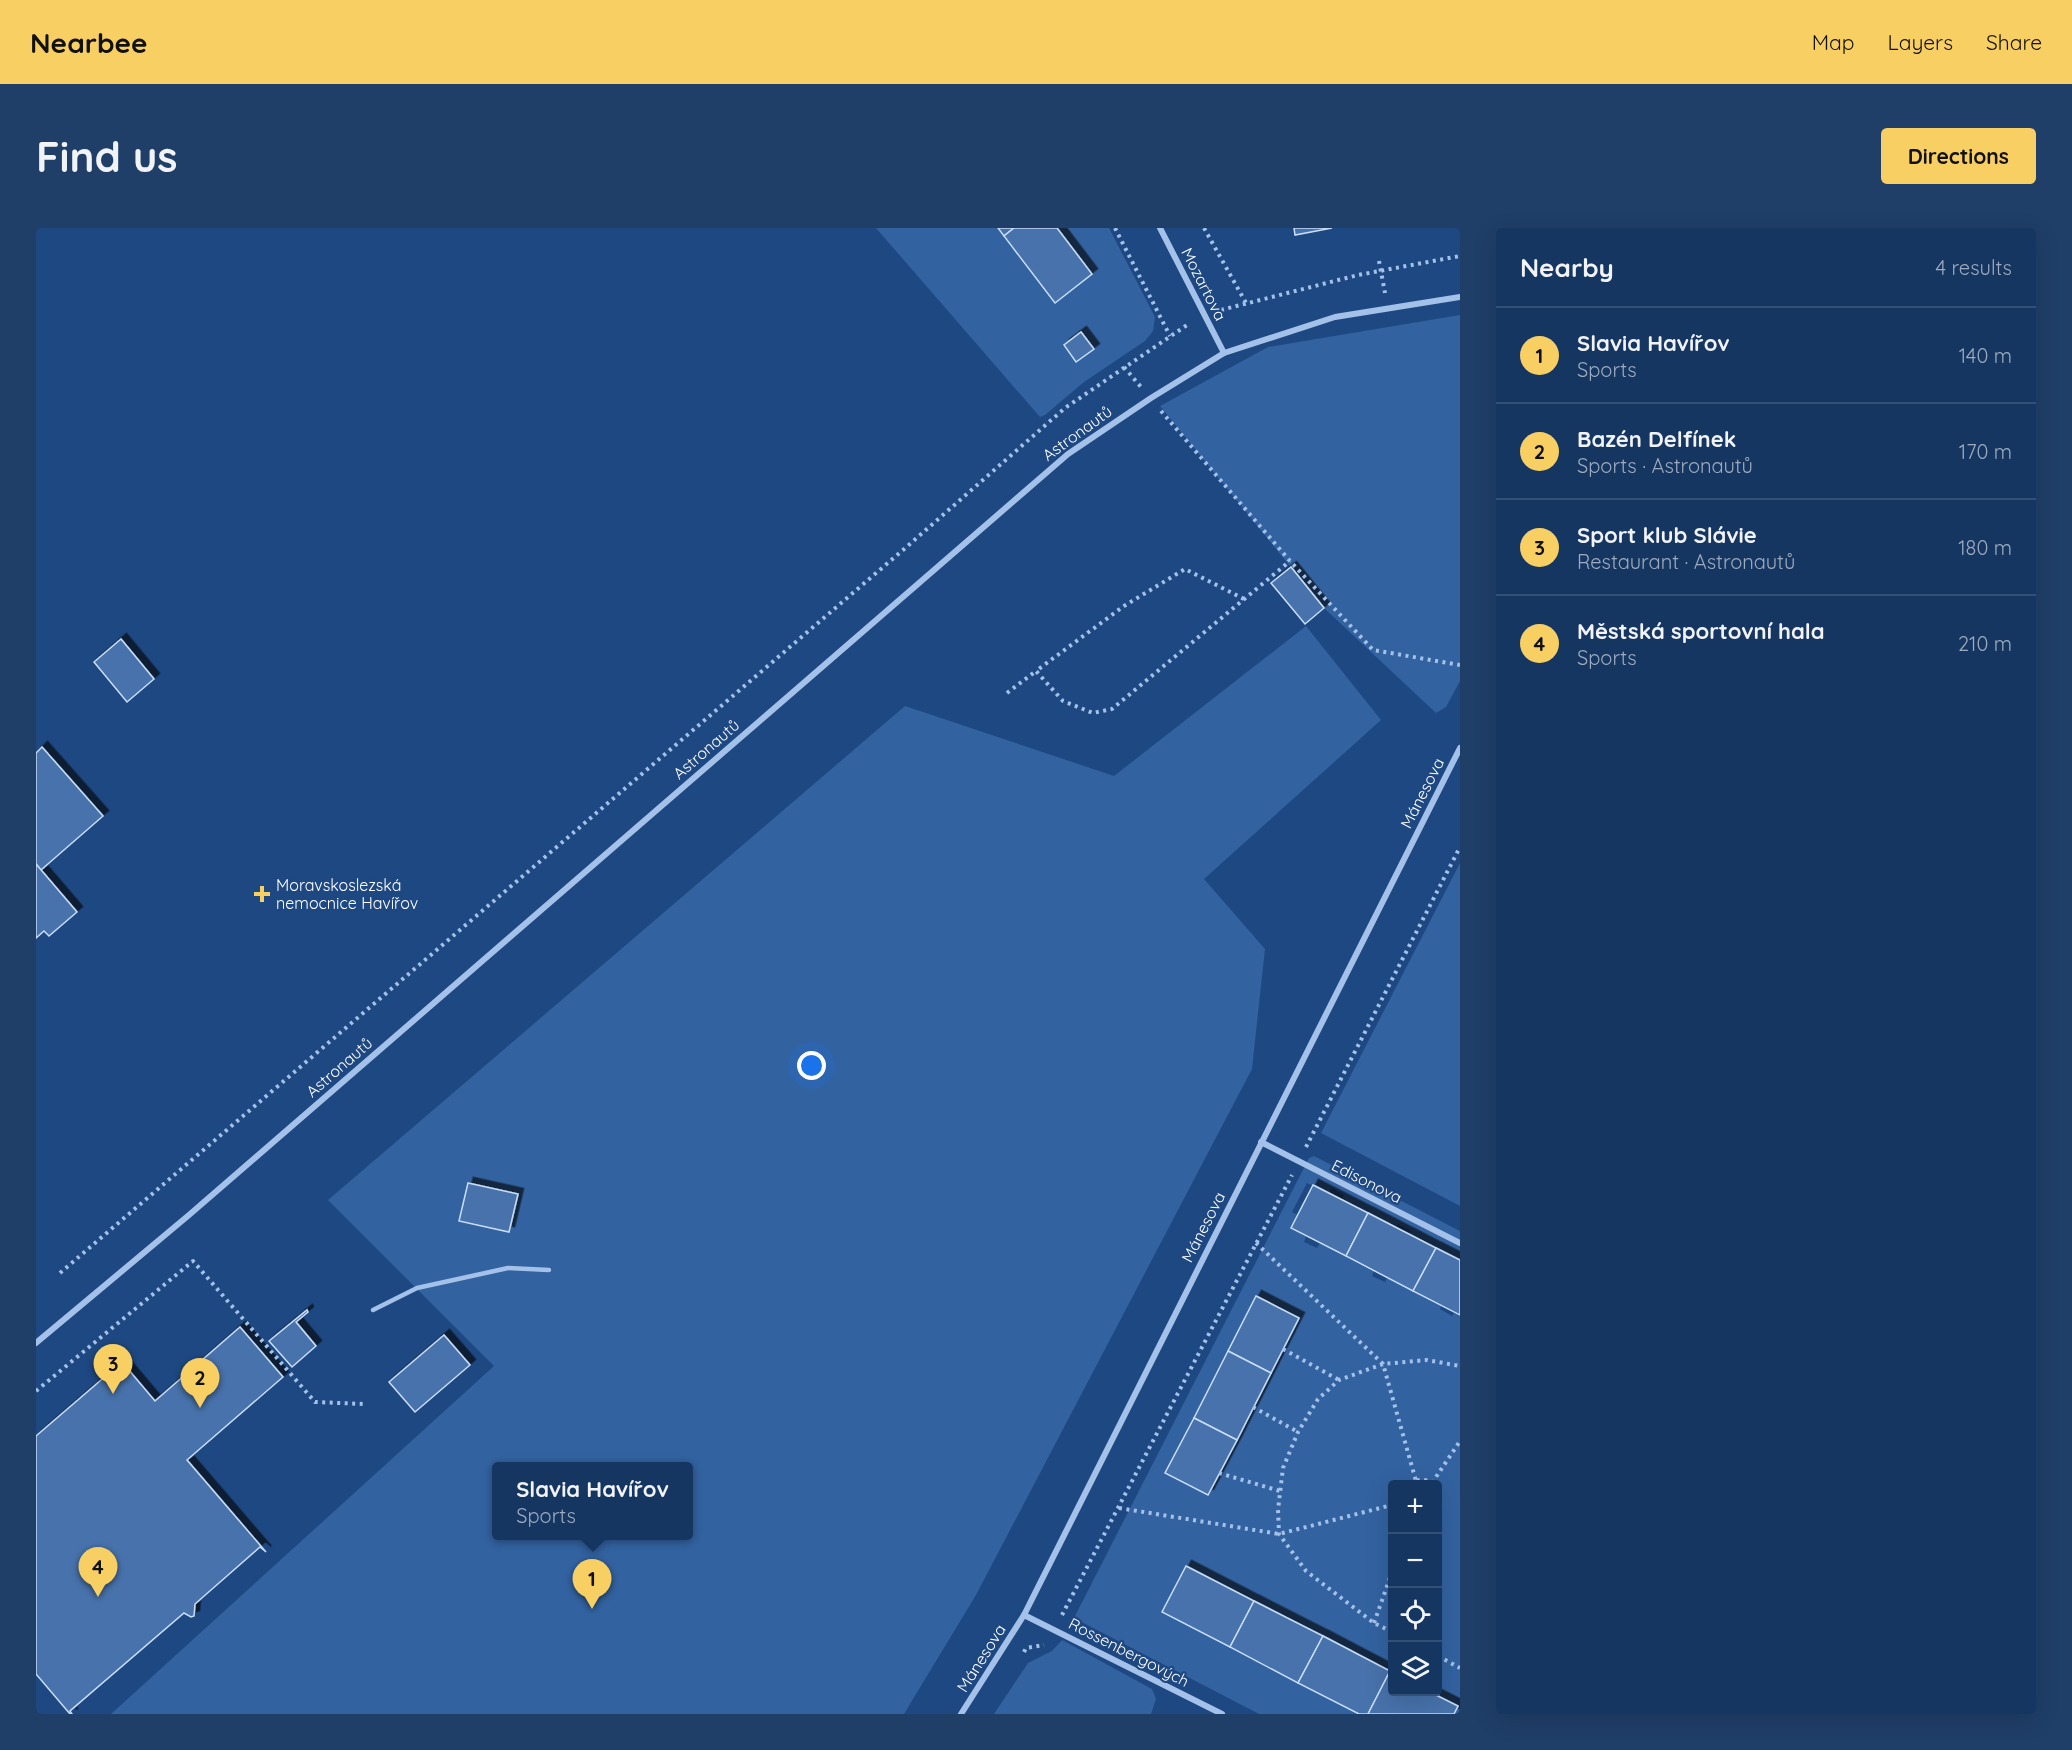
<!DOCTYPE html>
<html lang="en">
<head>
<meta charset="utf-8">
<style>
  body { margin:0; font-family:Quicksand,sans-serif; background:#1f3e68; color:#f1f3f6 }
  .controls { position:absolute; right:18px; bottom:18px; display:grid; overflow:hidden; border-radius:6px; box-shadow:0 6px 24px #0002 }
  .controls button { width:54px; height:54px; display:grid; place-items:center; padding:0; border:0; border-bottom:2px solid #355077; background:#163662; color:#f1f3f6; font:30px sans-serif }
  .you { position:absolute; left:776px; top:838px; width:21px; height:21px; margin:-15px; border:4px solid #fff; border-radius:50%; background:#1a73e8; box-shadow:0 0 0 9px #1a73e833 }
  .badge { display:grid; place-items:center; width:39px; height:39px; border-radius:50%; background:#f8cf63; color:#111; font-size:20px; font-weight:700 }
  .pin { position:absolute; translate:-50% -50px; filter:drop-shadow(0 2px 3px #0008) }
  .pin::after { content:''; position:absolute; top:32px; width:21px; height:18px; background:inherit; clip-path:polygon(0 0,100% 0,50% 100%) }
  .popup { position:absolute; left:456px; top:1234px; width:201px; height:78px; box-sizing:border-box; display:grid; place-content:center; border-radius:6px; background:#163662; filter:drop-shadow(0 2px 4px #0005); font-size:20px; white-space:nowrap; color:#9eabbe }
  .popup b { font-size:22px; color:#f1f3f6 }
  .popup::after { content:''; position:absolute; left:50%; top:100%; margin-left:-12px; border:12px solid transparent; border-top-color:#163662 }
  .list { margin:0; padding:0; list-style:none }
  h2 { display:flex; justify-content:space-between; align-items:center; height:78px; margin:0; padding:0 24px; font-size:26px }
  h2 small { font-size:20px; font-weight:400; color:#9eabbe }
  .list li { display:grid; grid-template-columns:39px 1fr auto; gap:18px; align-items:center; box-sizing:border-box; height:96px; padding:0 24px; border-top:2px solid #355077 }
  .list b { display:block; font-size:22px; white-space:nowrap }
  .list p { margin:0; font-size:20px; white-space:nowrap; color:#9eabbe }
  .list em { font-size:20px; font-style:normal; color:#9eabbe }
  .icon { flex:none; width:33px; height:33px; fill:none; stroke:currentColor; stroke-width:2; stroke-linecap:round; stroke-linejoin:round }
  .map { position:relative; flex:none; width:1424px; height:1486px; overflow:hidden; border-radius:6px }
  header { display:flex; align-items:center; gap:36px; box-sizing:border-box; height:84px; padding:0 30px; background:#f8cf63; color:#111 }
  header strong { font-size:28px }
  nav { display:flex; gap:33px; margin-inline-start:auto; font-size:21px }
  .intro { display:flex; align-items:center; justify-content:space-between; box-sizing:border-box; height:144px; padding:0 36px }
  h1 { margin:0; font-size:42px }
  .button { padding:15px 27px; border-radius:6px; background:#f8cf63; color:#111; font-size:21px; font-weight:700 }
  main { display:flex; gap:36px; padding:0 36px }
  aside { flex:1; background:#163662; border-radius:6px; box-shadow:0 6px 24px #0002 }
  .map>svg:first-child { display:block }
  .green { fill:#3262a0; fill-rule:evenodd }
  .building { fill:#4672ab; stroke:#c8ddf7; stroke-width:1.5; filter:url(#shadow) }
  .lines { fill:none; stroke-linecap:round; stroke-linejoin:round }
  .path { stroke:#a4c2e9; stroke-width:4; stroke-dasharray:3 4.5; stroke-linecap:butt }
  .lane { stroke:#a4c2e9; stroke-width:4.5 }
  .street { stroke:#a4c2e9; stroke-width:6 }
  .poi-dot { fill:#f8cf63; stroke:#1e4882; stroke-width:2 }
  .labels { text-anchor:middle; stroke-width:4.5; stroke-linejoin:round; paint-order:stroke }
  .street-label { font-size:16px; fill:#fff; stroke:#1e4882 }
  .poi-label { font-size:16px; fill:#fff; stroke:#1e4882; text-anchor:start }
</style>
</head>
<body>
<header>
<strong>Nearbee</strong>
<nav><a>Map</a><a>Layers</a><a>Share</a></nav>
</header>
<div class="intro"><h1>Find us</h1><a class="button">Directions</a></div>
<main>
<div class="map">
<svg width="1424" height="1486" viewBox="0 0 1424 1486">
  <defs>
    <filter id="shadow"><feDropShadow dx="5.5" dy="-5.5" stdDeviation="0" flood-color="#0009"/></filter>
  </defs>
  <rect width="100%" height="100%" fill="#1e4882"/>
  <g class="green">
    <path d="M840,0h233l46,89 -2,14 -8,10 -61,41 -39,33 -5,2z"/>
    <path d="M1424,87v366l-14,26 -10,6 -112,-105 -164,-202 108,-59z"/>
    <path d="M1270,398l75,94 -177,159 61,70 -13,120 -276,526 -72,119h-793l383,-348 -166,-166 577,-494 209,70zM460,1238h192v70h-192z"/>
    <path d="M1424,635v343l-139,-73z"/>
    <path d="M1278,928l146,75v30l-51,-26 2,-4 -13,-7 -2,4 -54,-28 2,-5 -13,-7 -2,5 -22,-10 -15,29 7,4 -6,13 13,8 -2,5 13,6 3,-5 54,28 -2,5 13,6 2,-4 54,28 -1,3 12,7 2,-3 6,3v398h-201l-185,-96 235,-460zM1356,1256h46v208h-46z"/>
    <path d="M1026,1412l90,49 4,10 -5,15h-157l34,-51 24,-12z"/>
  </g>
  <g class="building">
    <path d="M962,0h16l-10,8z"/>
    <path d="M978,0h43l35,46 -37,29 -51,-67z"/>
    <path d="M1258,0h38l-37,7z"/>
    <path d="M1045,104l13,17 -18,13 -12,-17z"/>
    <path d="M1255,339l33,41 -19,16 -34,-41z"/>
    <path d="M85,411l33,40 -27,23 -33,-40z"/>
    <path d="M6,519l61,69 -62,54 -5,-6v-111z"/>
    <path d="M0,636l41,48 -28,24 -5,-5 -8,7z"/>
    <path d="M432,955l50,11 -9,38 -50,-11z"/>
    <path d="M1277,957l55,28 -22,43 -55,-28z"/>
    <path d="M1332,985l68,35 -23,43 -67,-35z"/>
    <path d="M1400,1020l24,12v55l-47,-24z"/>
    <path d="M1220,1068l43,22 -28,55 -43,-22z"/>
    <path d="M271,1082l1,2 -12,10 20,24 -24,21 -23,-26z"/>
    <path d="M204,1099l43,50 -96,83 79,92 -6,-5 -65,57 -1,12 -3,1 -7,-4 -114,98 2,3h-2l-34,-40v-238l86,-74 33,39z"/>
    <path d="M408,1107l26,30 -55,47 -26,-30z"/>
    <path d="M1192,1123l43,22 -34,67 -43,-22z"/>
    <path d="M1158,1190l43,22 -29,55 -43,-22z"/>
    <path d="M1150,1338l68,35 -24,46 -68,-35z"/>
    <path d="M1218,1373l69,35 -25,47 -68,-36z"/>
    <path d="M1287,1408l67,35 -22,43h-9l-61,-31z"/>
    <path d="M1354,1443l2,1v20h38l28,14 -4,8h-86z"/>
  </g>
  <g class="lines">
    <g class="path">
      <path d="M1079,0l55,108"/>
      <path d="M1168,0l42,75"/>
      <path d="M1343,33l6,32"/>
      <path d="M1185,82l137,-35 102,-19"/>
      <path d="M1088,139l17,20"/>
      <path d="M1125,183l129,150 83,89 87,15"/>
      <path d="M1208,371l-59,-30 -61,37 -88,65 27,30 30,12 19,-4 178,-148"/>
      <path d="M971,465l29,-22"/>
      <path d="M1270,919l154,-300"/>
      <path d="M1220,1015l127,121 33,117"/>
      <path d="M24,1045l843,-723 162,-142 125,-85"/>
      <path d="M1247,1121l56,31"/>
      <path d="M0,1163l157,-130 122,141 48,2"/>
      <path d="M1217,1179l45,25"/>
      <path d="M1183,1245l61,18"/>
      <path d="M1396,1255l28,-42"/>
      <path d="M1374,1256c8,-6 16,-5 24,0"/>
      <path d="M1402,1262l1,4 -1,9"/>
      <path d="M1083,1280l160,26 113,-29"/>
      <path d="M1026,1387l230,-440"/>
      <path d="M1338,1395l18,-51"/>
      <path d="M1356,1404l-18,-9 -68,-52 -27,-37 -1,-24 5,-42 15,-36 20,-33 21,-19 44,-16 44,-4 33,6"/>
      <path d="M988,1424l2,-4 18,-3"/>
      <path d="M1402,1428l22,12"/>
    </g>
    <path class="lane" d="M337,1082l44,-22 91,-20 41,2"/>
    <g class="street">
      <path d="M1124,0l64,125"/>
      <path d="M1225,914l199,101"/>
      <path d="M0,1115l153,-128 879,-761 83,-56 73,-45 111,-36 125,-20"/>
      <path d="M988,1387l198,99"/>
      <path d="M925,1486l63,-99 436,-867"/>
    </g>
  </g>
  <path class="poi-dot" d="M223 657h6v6h6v6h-6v6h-6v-6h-6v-6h6z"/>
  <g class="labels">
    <g class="street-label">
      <text transform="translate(1168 56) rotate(63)" y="6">Mozartova</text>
      <text transform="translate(1041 205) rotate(-36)" y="6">Astronautů</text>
      <text transform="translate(670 521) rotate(-41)" y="6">Astronautů</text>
      <text transform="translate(1386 565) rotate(-63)" y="6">Mánesova</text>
      <text transform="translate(303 839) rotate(-41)" y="6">Astronautů</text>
      <text transform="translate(1331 953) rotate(27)" y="6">Edisonova</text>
      <text transform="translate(1167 999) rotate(-63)" y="6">Mánesova</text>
      <text transform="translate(1093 1424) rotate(27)" y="6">Rossenbergových</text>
      <text transform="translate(945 1430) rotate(-58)" y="6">Mánesova</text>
    </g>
    <g class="poi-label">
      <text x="240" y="663">Moravskoslezská<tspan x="240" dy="18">nemocnice Havířov</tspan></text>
    </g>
  </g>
</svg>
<div class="controls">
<button>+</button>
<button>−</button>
<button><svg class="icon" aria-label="locate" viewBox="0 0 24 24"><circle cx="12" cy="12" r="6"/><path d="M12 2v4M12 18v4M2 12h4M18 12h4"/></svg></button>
<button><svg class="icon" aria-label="layers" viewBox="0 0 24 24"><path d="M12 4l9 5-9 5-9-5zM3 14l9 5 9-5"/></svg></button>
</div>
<div class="you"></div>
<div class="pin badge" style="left:556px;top:1381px">1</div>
<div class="popup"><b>Slavia Havířov</b>Sports</div>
<div class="pin badge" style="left:164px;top:1180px">2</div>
<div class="pin badge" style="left:77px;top:1166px">3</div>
<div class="pin badge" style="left:62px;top:1369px">4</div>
</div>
<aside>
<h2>Nearby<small>4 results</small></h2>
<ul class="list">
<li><span class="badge">1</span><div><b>Slavia Havířov</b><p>Sports</p></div><em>140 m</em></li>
<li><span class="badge">2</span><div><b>Bazén Delfínek</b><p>Sports · Astronautů</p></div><em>170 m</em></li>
<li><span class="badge">3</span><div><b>Sport klub Slávie</b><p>Restaurant · Astronautů</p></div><em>180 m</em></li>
<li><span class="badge">4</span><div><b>Městská sportovní hala</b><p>Sports</p></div><em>210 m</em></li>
</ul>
</aside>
</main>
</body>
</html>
